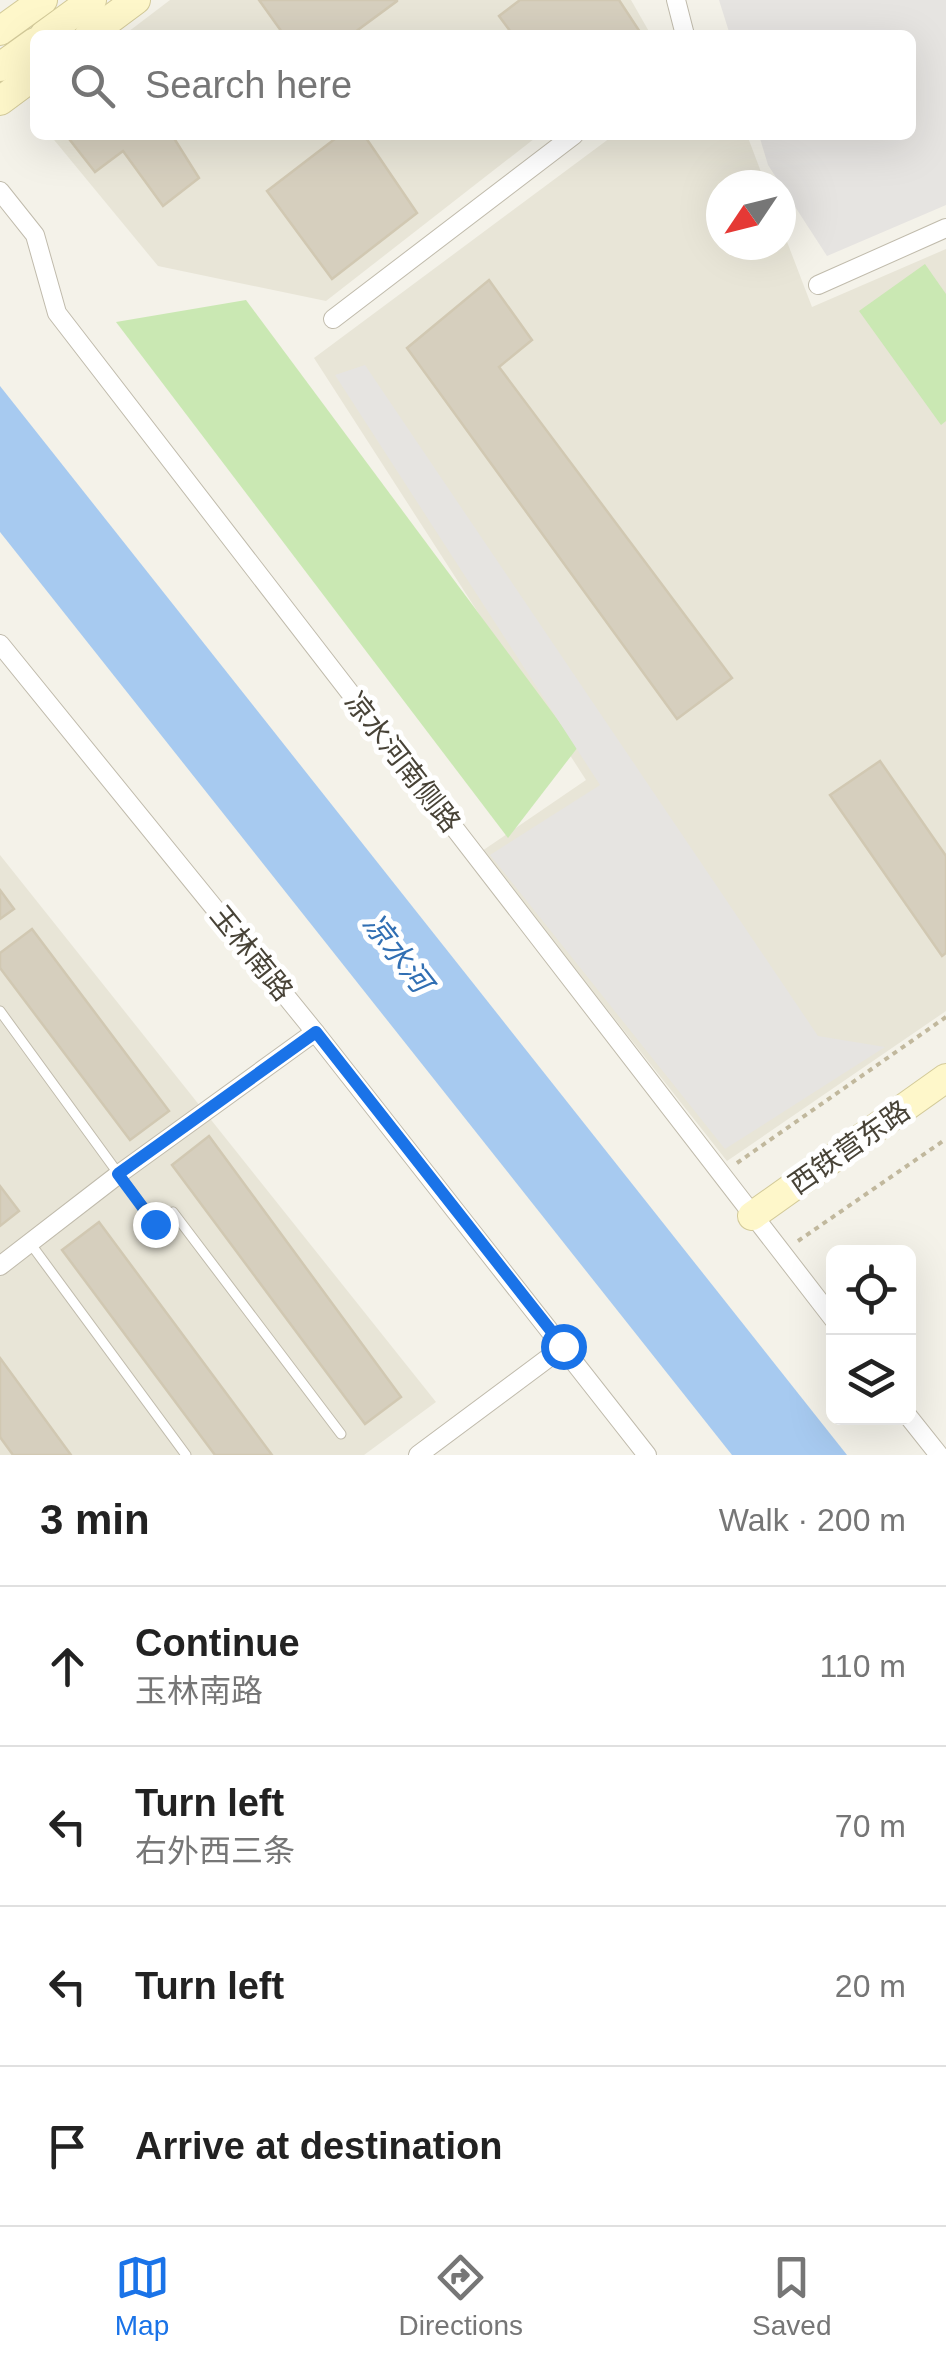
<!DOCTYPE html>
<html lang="en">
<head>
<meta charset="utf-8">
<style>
  body { margin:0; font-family:Helvetica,"Noto Sans SC",sans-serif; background:#f2f2f2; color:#222 }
  .controls { position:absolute; right:30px; bottom:30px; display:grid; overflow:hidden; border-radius:15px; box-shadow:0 10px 40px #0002 }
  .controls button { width:90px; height:90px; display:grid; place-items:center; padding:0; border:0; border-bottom:2px solid #e0e0e0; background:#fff; color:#222; font:50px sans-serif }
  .compass { position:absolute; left:706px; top:170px; width:90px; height:90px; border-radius:50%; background:#fff; box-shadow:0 10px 40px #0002; rotate:235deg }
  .stop { position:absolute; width:30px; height:30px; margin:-22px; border:8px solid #1a73e8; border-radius:50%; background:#fff }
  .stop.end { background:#1a73e8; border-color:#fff; box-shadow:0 2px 10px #0008 }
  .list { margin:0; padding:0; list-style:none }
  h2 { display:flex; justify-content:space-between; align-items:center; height:130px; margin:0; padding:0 40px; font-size:42px }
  h2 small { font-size:32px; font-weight:400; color:#767676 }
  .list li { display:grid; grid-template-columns:65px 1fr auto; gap:30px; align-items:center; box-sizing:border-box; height:160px; padding:0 40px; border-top:2px solid #e0e0e0 }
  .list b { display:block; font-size:38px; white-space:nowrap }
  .list p { margin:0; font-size:32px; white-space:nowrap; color:#767676 }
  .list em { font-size:32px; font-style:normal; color:#767676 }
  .icon { flex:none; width:55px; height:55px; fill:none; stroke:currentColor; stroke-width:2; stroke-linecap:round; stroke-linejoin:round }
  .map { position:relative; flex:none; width:946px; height:1455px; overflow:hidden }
  .search { position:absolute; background:#fff; box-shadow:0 10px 40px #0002; left:30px; right:30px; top:30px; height:110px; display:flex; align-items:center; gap:25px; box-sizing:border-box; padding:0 35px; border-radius:15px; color:#767676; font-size:38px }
  .sheet { height:770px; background:#fff }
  nav { display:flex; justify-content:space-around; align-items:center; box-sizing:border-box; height:140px; border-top:2px solid #e0e0e0; background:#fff; font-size:28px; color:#767676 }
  nav a { display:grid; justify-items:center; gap:5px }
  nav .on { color:#1a73e8 }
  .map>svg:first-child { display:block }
  .residential { fill:#e8e5d7 }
  .green { fill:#cae8b3 }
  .parking { fill:#e6e4e1 }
  .water { fill:#a7caf0 }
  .building { fill:#d6cfbe; stroke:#d1c8b2; stroke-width:2.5 }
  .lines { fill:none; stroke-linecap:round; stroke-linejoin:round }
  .lane-casing { stroke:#c0bbac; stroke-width:11 }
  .street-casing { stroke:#c0bbac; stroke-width:20 }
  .secondary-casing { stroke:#d3ca99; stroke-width:30 }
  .path { stroke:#c1b89d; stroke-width:4; stroke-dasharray:5 5; stroke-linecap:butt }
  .lane { stroke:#fff; stroke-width:9 }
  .street { stroke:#fff; stroke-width:18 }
  .secondary { stroke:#fef7ca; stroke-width:28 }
  .route { stroke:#1a73e8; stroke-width:12 }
  .labels { text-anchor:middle; stroke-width:10; stroke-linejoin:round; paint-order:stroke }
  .street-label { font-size:28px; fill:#484337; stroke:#fff }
  .water-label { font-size:30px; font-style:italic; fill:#316fb3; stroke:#fff }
</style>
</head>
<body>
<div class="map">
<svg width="946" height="1455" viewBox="0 0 946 1455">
  <rect width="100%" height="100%" fill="#f4f2e9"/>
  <g class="residential">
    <path d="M170,0h461l20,35h-527z"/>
    <path d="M50,135h489l-213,166 -168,-35z"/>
    <path d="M614,135h133l19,50h-45v60h60v-19l31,81 134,-58v762l-219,150 -245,-310 104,-71 -272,-422z"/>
    <path d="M0,855l436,547 -72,53h-364z"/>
  </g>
  <g class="green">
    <path d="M925,264l21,30v127l-5,4 -82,-114z"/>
    <path d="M246,300l332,447 -70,91 -392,-516z"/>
  </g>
  <g class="parking">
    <path d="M719,0h227v205l-119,51 -59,-91 -9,-30h152v-100h-181z"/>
    <path d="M365,365l453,671 67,11 -160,102 -235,-294 110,-70 -265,-410z"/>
  </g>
  <path class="water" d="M0,386l847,1069h-115l-732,-923z"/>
  <g class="building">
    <path d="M259,0h138v1l-46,34h-67z"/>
    <path d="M520,0h99l23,35h-129l-14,-19z"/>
    <path d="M66,135h106l27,43 -36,28 -40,-55 -28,21z"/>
    <path d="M340,135h24l53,78 -85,66 -65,-88z"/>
    <path d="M489,280l43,60 -33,27 233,311 -55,41 -270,-371z"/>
    <path d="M880,761l66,95v97l-4,3 -112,-161z"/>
    <path d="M0,890l14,19 -14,10z"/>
    <path d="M32,929l137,182 -39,29 -130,-172v-15z"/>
    <path d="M209,1136l192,261 -36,27 -193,-259z"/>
    <path d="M0,1186l19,25 -19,15z"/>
    <path d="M99,1222l173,233h-57l-153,-205z"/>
    <path d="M0,1358l71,97h-58l-13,-18z"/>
  </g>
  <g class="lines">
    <defs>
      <g id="lane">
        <path d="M0,1011l155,213 18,-12 168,222"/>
        <path d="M30,1243l156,212"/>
      </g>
      <g id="street">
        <path d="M676,0l9,35"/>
        <path d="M0,191l35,44 22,78 777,1007"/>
        <path d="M818,285l128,-57"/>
        <path d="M333,319l241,-184"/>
        <path d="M0,644l315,388 332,423"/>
        <path d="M0,1266l119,-92 196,-142"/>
        <path d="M908,1416l31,39"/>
        <path d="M418,1455l145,-108"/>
      </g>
      <g id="secondary">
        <path d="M0,31l43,-31"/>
        <path d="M44,35l48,-35"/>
        <path d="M89,35l47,-35"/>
        <path d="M0,67l35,-25"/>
        <path d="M0,101l35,-26"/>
        <path d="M752,1216l194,-138"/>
      </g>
    </defs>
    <use href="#lane" class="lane-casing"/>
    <use href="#street" class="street-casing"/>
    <use href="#secondary" class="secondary-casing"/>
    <g class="path">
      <path d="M737,1163l209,-146"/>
      <path d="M798,1241l148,-102"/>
    </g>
    <use href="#lane" class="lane"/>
    <use href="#street" class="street"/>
    <use href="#secondary" class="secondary"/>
  </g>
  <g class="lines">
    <path class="route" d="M155,1224l-37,-50 198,-142 247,314"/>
  </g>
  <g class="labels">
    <g class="street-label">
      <text transform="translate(403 762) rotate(52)" y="10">凉水河南侧路</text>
      <text transform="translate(252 953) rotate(51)" y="10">玉林南路</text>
      <text transform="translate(849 1147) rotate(-35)" y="10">西铁营东路</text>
    </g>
    <g class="water-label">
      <text transform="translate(397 953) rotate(52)" y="10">凉水河</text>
    </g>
  </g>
</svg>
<div class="controls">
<button><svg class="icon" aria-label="locate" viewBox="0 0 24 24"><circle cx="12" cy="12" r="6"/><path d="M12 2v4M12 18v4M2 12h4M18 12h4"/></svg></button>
<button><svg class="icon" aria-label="layers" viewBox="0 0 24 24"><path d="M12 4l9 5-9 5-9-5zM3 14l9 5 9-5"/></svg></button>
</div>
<svg class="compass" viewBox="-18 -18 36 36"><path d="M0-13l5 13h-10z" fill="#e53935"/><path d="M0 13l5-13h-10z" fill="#767676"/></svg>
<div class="stop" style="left:563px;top:1346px"></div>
<div class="stop end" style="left:155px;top:1224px"></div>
<div class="search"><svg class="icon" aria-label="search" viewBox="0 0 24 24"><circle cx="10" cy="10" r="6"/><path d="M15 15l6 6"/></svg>Search here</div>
</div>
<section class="sheet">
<h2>3 min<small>Walk · 200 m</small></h2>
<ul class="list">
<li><svg class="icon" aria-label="ahead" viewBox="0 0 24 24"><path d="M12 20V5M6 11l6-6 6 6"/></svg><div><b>Continue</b><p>玉林南路</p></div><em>110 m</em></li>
<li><svg class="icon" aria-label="left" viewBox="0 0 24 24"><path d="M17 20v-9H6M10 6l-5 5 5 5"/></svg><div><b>Turn left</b><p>右外西三条</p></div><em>70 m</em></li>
<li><svg class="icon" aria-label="left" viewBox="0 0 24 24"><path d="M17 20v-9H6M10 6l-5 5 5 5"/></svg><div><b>Turn left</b></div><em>20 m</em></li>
<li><svg class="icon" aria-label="arrive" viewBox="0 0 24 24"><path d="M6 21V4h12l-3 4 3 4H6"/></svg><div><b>Arrive at destination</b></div></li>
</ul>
</section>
<nav>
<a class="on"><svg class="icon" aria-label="map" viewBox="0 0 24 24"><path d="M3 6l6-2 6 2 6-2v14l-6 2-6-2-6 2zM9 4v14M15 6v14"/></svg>Map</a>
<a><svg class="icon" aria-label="directions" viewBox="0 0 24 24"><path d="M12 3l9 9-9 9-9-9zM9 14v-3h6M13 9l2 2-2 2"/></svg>Directions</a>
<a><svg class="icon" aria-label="saved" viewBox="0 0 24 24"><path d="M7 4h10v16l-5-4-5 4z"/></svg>Saved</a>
</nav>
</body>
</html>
